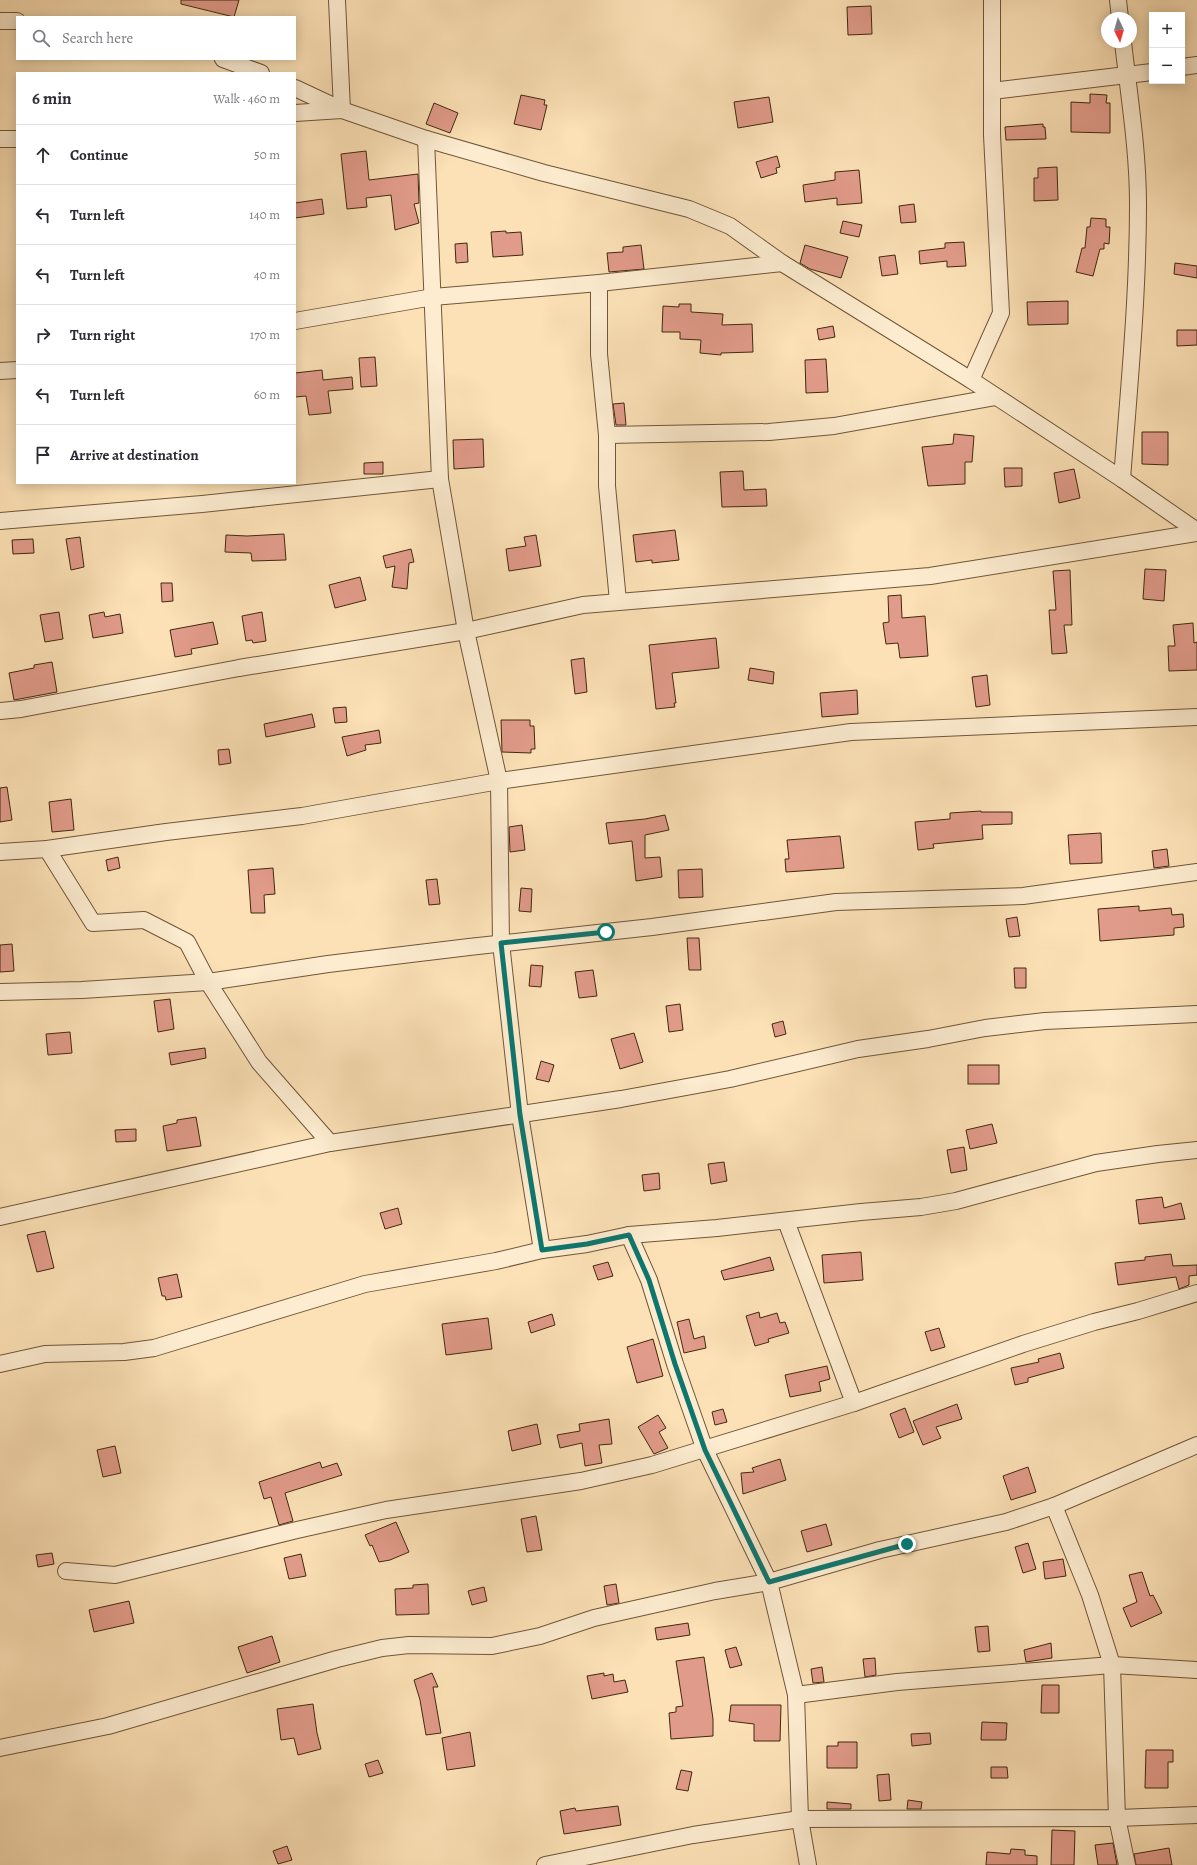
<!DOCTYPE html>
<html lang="en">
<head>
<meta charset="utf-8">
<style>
  body { margin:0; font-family:Alegreya,serif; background:#f2f2f3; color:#2b2b33 }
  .controls { position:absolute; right:12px; top:12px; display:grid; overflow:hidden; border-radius:0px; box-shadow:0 2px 10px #0003 }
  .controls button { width:36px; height:36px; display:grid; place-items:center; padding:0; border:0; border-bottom:1px solid #e1e1e2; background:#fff; color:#2b2b33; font:20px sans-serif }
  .compass { position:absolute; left:1101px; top:12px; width:36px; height:36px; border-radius:50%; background:#fff; box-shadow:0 2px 10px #0003; rotate:175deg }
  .stop { position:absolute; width:12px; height:12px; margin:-9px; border:3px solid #0f766e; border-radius:50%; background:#fff }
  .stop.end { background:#0f766e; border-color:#fff; box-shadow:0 1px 4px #0008 }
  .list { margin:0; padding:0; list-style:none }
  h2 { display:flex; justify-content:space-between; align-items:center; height:52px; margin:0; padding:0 16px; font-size:17px }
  h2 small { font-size:13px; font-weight:400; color:#7c7c81 }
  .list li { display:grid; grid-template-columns:26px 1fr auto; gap:12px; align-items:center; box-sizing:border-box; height:60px; padding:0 16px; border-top:1px solid #e1e1e2 }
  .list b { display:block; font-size:15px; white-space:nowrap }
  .list em { font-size:13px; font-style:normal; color:#7c7c81 }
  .icon { flex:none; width:22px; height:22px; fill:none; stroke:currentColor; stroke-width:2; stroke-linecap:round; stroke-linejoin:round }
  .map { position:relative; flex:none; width:1197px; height:1865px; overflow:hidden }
  .search { position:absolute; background:#fff; box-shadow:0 2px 10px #0003; left:16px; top:16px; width:280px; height:44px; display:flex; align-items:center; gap:10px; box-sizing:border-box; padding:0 14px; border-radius:0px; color:#7c7c81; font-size:15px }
  .panel { position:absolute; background:#fff; box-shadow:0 2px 10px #0003; left:16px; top:72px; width:280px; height:412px; border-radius:0px }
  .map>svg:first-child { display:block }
  .building { fill:#e19b8a; stroke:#41280e }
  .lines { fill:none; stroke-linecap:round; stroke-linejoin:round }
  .minor-casing { stroke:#705638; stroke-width:18 }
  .minor { stroke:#fdecd0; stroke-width:16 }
  .route { stroke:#0f766e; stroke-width:5 }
</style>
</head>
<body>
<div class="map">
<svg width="1197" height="1865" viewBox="0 0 1197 1865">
  <rect width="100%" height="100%" fill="#fce1b6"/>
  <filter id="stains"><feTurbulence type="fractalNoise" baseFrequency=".005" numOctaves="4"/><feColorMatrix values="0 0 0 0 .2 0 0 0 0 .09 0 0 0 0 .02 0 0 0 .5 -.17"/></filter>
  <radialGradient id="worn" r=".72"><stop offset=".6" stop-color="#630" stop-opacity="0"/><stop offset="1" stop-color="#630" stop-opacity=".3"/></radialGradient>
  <g class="building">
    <path d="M181,0h58l-5,17 -53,-13z"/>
    <path d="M871,6l1,28 -24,1 -1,-28z"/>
    <path d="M1090,94l17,1 -1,8h4v30l-39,-1v-30l19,1z"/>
    <path d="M521,95l24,5 -1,5h3l-6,25 -27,-6z"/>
    <path d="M769,97l4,25 -35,6 -4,-26z"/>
    <path d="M434,103l24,10 -8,20 -24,-9z"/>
    <path d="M1043,124v3h2l1,12 -40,1 -1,-13z"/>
    <path d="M366,151l3,29 49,-6 1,29 -5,1 5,19 -24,7 -4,-35 -25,3 1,9 -20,2 -6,-55z"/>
    <path d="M777,156l3,11 -4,1 1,5 -16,5 -5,-16z"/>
    <path d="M1057,167l1,33 -24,1v-23h4v-10z"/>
    <path d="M859,170l3,33 -25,2v-7l-32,4 -2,-17 32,-5v-8z"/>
    <path d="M322,199l2,15 -29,4v-15z"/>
    <path d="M914,204l2,18 -15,1 -2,-17z"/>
    <path d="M1091,218l15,1v8h4l-1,17 -5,-1v6h-4l-7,27 -17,-4 6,-24h3l2,-21h3z"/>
    <path d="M843,221l19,4 -3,12 -19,-4z"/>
    <path d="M506,231v2l15,-1 2,23 -30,2 -2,-25z"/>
    <path d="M964,242l2,24 -19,1v-6l-27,3 -1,-13 26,-3v-5z"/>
    <path d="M467,243l1,19 -12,1 -1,-19z"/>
    <path d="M641,245l3,24 -35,3 -2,-19 16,-1v-5z"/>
    <path d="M805,245l43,12 -7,21 -31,-9 -10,-6z"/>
    <path d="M895,255l3,19 -16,2 -3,-19z"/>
    <path d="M1175,263l22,3v12l-23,-4z"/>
    <path d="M1068,301v23l-40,1 -1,-23z"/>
    <path d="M679,304h12v8l32,2 -1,11 30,-1 1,28 -32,1v2l-21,-2 1,-13 -21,-1v-7h-18l1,-26 16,1z"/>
    <path d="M833,326l2,11 -16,3 -2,-11z"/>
    <path d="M1177,330h20v15l-20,1z"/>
    <path d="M375,357l2,29 -16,1 -2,-29z"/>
    <path d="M826,359l2,33 -22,1 -1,-33z"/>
    <path d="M322,370l1,10 29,-3 1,12 -25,2 3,22 -22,2 -3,-19 -11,1v-24z"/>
    <path d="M624,403l2,22h-10l-3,-21z"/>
    <path d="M1142,432h26v33l-26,-1z"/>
    <path d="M954,434l20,2 -2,26h-7v22l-37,2 -6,-39 31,-3z"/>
    <path d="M483,439l1,28 -30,2 -1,-29z"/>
    <path d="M383,462v12h-19v-11z"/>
    <path d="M1004,468h18v18l-17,1z"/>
    <path d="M1074,469l6,29 -21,5 -5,-30z"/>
    <path d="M743,471l1,19 22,-1 1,17 -45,1 -2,-35z"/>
    <path d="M675,530l4,30 -27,3v-3l-16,2 -3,-27z"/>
    <path d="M284,534l2,26 -34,1 -1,-8 -26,-1 1,-17 21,1z"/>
    <path d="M536,535l5,31 -32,5 -3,-22 20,-3 -2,-9z"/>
    <path d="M80,537l4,30 -13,3 -5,-31z"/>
    <path d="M33,539l1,14 -21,1 -1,-14z"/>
    <path d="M411,549l3,13 -5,1 -2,26 -15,-2 3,-21 -9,2 -3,-12z"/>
    <path d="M1145,569l21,1 -2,31 -21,-2z"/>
    <path d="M1070,570l2,55h-8l3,28 -15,1 -3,-44h7l-3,-39z"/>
    <path d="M360,577l6,23 -31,8 -6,-23z"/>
    <path d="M161,583h11l1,18 -11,1z"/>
    <path d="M901,595l1,23 23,-2 3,40 -28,2 -2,-15 -12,1 -3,-21 6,-1 -1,-26z"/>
    <path d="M59,612l4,27 -18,3 -5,-27z"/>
    <path d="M104,612l1,5 15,-3 3,19 -30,5 -4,-23z"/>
    <path d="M262,612l4,29 -13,2 -1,-3 -6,1 -4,-25z"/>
    <path d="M213,622l5,22 -27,5 1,5 -17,3 -5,-27z"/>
    <path d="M1193,623l1,20 3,-1v28l-28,1 -1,-25h7l-2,-21z"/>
    <path d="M716,638l3,30 -47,5 4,30h-2l1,4 -19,2 -7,-64z"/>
    <path d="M584,658l3,34 -12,2 -4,-34z"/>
    <path d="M52,662l5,30 -43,8 -5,-27 25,-5v-3z"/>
    <path d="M750,668l24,4 -1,12 -25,-4z"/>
    <path d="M987,675l3,30 -14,2 -4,-30z"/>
    <path d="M857,690l1,24 -36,3 -2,-24z"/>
    <path d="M346,707l1,15 -12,1 -2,-15z"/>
    <path d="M312,714l3,13 -49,10 -2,-13z"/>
    <path d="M501,720h29v6h4l1,23h-4v4l-29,-1z"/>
    <path d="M379,730l2,13 -16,2 1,5 -19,6 -5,-19z"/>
    <path d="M229,749l2,14 -12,2 -1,-15z"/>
    <path d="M7,787l5,33 -12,2v-34z"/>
    <path d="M71,799l3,31 -22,2 -3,-30z"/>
    <path d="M981,811v1h31v12l-30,1 1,14 -50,5 1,4 -16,2 -3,-28 35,-3v-6z"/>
    <path d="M665,815l4,15 -24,5v23l15,-1 2,20 -26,4 -4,-40 -23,3 -3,-21 39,-4z"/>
    <path d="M522,825l3,25 -15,2 -1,-25z"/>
    <path d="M1101,833l1,30 -32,1 -2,-29z"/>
    <path d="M840,836l4,32 -58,4 -1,-13h4l-2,-19z"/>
    <path d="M1167,849l2,17 -15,2 -2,-17z"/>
    <path d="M118,857l2,11 -12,3 -2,-11z"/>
    <path d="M273,868l2,26 -11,1 1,18h-14l-3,-43z"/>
    <path d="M702,869l1,28 -24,1 -1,-28z"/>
    <path d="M437,879l3,25 -11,1 -3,-25z"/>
    <path d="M521,888l11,1 -1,23 -12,-1z"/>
    <path d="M1139,906v5l32,-3 1,7 11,-1 1,13 -10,1v7l-74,6 -2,-32z"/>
    <path d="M1017,917l3,19 -11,1 -3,-18z"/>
    <path d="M687,938h12l2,32h-12z"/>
    <path d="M12,944l2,27 -14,1v-27z"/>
    <path d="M531,965l12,1 -2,21 -12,-1z"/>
    <path d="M1014,968h12v20h-11z"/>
    <path d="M593,970l4,26 -18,2 -4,-26z"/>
    <path d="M170,999l4,30 -16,3 -4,-31z"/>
    <path d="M680,1004l3,26 -14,2 -3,-26z"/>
    <path d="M783,1021l3,13 -11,3 -3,-13z"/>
    <path d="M70,1032l2,21 -24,2 -2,-21z"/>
    <path d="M634,1033l9,29 -23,7 -9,-30z"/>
    <path d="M205,1048l1,10 -35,7 -2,-12z"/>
    <path d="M541,1061l13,4 -5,17 -13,-3z"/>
    <rect x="968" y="1065" width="31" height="19"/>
    <path d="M196,1117l5,29 -34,5 -4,-25 14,-3v-3z"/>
    <path d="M992,1124l5,19 -27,6 -4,-19z"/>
    <path d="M136,1129v12l-20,1 -1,-12z"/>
    <path d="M964,1147l3,23 -16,3 -4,-23z"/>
    <path d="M724,1162l3,19 -16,3 -3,-20z"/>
    <path d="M659,1173l1,16 -16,2 -2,-16z"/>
    <path d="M1162,1197l2,11 17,-5 4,16 -46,5 -3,-24z"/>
    <path d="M398,1208l4,16 -17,5 -5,-16z"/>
    <path d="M45,1231l9,37 -17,4 -10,-37z"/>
    <path d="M861,1252l2,28 -39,3 -2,-28z"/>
    <path d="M1171,1254l2,12 24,-1v10l-8,1v9l-10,4 -3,-12 -58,8 -3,-22 30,-3v-3z"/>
    <path d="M770,1257l4,13 -50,10 -3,-9z"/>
    <path d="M608,1262l5,14 -15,4 -5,-14z"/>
    <path d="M177,1274l5,23 -16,3 -1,-4h-3l-4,-18z"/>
    <path d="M759,1312l1,6 17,-5 3,10 5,-1 4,11 -21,6 1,3 -14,4 -9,-30z"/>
    <path d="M552,1314l3,11 -24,8 -3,-11z"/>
    <path d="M488,1318l4,31 -46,6 -4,-31z"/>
    <path d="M689,1319l5,20 10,-3 2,12 -22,5 -7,-31z"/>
    <path d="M939,1328l6,19 -14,4 -6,-19z"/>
    <path d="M653,1339l10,37 -26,7 -10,-36z"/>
    <path d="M1060,1353l4,15 -36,10v4l-13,3 -4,-17 28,-6 -1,-3z"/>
    <path d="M827,1366l3,13 -11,3 2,9 -31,6 -5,-22z"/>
    <path d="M957,1404l5,15 -26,8 5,11 -18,7 -10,-24z"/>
    <path d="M905,1408l9,24 -15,6 -9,-24z"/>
    <path d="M723,1409l4,13 -12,3 -3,-13z"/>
    <path d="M658,1415l8,13 -7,4 9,16 -14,6 -16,-27z"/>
    <path d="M609,1419l3,25 -13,1 3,18 -17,3 -3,-23 -22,5 -3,-13 23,-4 -1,-7z"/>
    <path d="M537,1424l4,20 -29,7 -4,-20z"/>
    <path d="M115,1446l6,27 -18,4 -6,-27z"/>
    <path d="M780,1459l6,21 -43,14 -2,-21 13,-1 -2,-4z"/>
    <path d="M320,1462l2,6 15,-5 5,12 -57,18 8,28 -14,4 -8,-28 -7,2 -5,-17z"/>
    <path d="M1028,1467l8,25 -25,8 -8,-24z"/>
    <path d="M536,1516l6,34 -15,2 -6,-33z"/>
    <path d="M396,1522l13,30 -19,8 -11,2 -7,-17 -2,1 -5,-11z"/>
    <path d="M826,1524l6,21 -25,7 -6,-21z"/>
    <path d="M1028,1543l8,26 -13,4 -8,-26z"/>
    <path d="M52,1553l2,11 -16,3 -2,-12z"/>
    <path d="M301,1554l5,22 -17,3 -5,-21z"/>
    <path d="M1063,1559l3,17 -21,3 -2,-17z"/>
    <path d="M1142,1572l8,24 3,-1 9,18 -31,14 -8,-19 14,-6 -8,-27z"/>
    <path d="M428,1584l1,30 -33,1 -1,-26 18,-1v-3z"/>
    <path d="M616,1584l3,19 -12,2 -3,-19z"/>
    <path d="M484,1587l3,14 -15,4 -4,-14z"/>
    <path d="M129,1601l5,22 -40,9 -5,-22z"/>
    <path d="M688,1623l2,12 -33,5 -2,-12z"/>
    <path d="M988,1626l2,25 -12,1 -3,-25z"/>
    <path d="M272,1636l8,26 -33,11 -9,-26z"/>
    <path d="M1051,1643l1,15 -26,4 -2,-12z"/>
    <path d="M736,1647l6,18 -12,3 -5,-18z"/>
    <path d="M704,1657l9,62v17l-42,3 -2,-26 7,-1v-5l7,-1 -7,-45z"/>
    <path d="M875,1658l1,17 -11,2 -2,-18z"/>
    <path d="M822,1667l2,15 -11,1 -2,-14z"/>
    <path d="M432,1673l6,14h-5l8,46 -15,2 -6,-35 -6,-20z"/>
    <path d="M604,1673v3l9,-2 1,8 11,-2 3,12 -36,7 -5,-23z"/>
    <path d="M1042,1685h17v28h-18z"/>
    <path d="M313,1704l4,29 4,16 -23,6 -4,-17 -13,2 -4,-31z"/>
    <path d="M731,1705h50l-1,36h-26v-17l-25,-3z"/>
    <path d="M982,1722l25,1 -1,17h-25z"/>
    <path d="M470,1732l5,34 -28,4 -5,-32z"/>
    <path d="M930,1733l1,11 -19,2 -1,-12z"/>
    <path d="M838,1742h19v26h-30v-22h11z"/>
    <path d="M1146,1750h27v12h-5v26h-23z"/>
    <path d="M378,1760l5,13 -14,4 -4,-13z"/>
    <path d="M991,1767h16l1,11h-17z"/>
    <path d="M681,1770l11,2 -4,19 -12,-2z"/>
    <path d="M889,1774l2,26 -12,1 -2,-26z"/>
    <path d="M908,1800l14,2 -1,7h-14z"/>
    <path d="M827,1802l24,2v5h-24z"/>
    <path d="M618,1806l3,19 -57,9 -4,-23 15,-3 1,3z"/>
    <path d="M1052,1830l23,1 -1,34h-23z"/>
    <path d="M1113,1843l4,22h-19l-3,-20z"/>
    <path d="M287,1846l5,14 -14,4 -5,-13z"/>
    <path d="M1169,1848l3,17h-36l-2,-11z"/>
    <path d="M1011,1849l14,1v5l12,1v9h-51l1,-13 23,2z"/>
  </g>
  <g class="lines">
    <defs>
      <g id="minor">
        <path d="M992,0v91"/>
        <path d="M1118,0l2,18"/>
        <path d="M0,21h17"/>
        <path d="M223,59l38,14"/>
        <path d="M1182,67l15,-2"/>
        <path d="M295,88l47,22 84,29 118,34 145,36 41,17 52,37 189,117 151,99 75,52"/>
        <path d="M295,113l47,-3 -5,-110"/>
        <path d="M0,139h17"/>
        <path d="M426,139l14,340 26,152 33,150 2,162 19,172 22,135"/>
        <path d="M599,283v71l8,81v51l11,115"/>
        <path d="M295,321l138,-24 166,-14 183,-20"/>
        <path d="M0,371l17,-1"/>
        <path d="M971,380l30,-67 -9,-178v-44l160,-19"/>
        <path d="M607,435l162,-3 65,-6 162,-29"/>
        <path d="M1122,479c7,-91 16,-183 16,-275 0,-54 -9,-108 -15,-162"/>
        <path d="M0,521l202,-17 238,-25"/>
        <path d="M0,711l21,-2 218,-41 227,-37 117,-26 347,-29 267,-43"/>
        <path d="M47,849l46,74 51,-3 43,22 21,40 51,80 71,81"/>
        <path d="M0,852l47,-3 119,-17 136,-16 197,-35 352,-49 346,-15"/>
        <path d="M0,992l82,-2 126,-8 120,-18 141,-17 183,-20 184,-25 187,-6 174,-24"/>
        <path d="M0,1217l330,-74 291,-44 109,-20 128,-30 70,-10 57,-11 60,-7 152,-7"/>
        <path d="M786,1221l68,182"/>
        <path d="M0,1364l45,-10 79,-2 30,-4 211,-64 131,-23 46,-11 45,-6 42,-9"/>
        <path d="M1054,1506l36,89 22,70 5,153 10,47"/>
        <path d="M66,1571l49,4 182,-45 89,-20 195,-29 71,-16 202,-62 169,-59 71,-22 44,-11 59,-18"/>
        <path d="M796,1695l101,-13 215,-17 85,5"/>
        <path d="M0,1748l108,-22 229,-67 45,-11 27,-3 83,1 48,-10 54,-18 121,-27 54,-9 111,-32 126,-28 48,-16 143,-61"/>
        <path d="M545,1865l148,-30 107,-16 317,-1 80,-3"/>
        <path d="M808,1865l-8,-46 -4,-124 -27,-113 -64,-132 -30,-86 -26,-84 -20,-45 88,-7 144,-16 60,-5 35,-6 140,-38 62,-9 39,-4"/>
      </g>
    </defs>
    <use href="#minor" class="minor-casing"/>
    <use href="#minor" class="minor"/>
  </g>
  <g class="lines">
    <path class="route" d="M606,932l-105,11 19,172 22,135 45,-6 42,-9 20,45 26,84 30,86 64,132 138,-38"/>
  </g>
  <rect width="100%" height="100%" filter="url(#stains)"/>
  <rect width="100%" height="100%" fill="url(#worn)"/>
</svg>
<div class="controls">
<button>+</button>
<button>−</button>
</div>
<svg class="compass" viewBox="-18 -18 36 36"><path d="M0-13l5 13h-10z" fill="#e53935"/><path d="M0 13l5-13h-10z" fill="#7c7c81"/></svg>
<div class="stop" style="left:606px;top:932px"></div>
<div class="stop end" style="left:907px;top:1544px"></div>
<div class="search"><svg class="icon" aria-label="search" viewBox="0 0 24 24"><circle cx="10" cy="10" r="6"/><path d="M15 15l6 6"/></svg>Search here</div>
<section class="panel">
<h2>6 min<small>Walk · 460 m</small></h2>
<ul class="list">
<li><svg class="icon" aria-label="ahead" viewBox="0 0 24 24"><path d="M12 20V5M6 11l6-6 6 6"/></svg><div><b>Continue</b></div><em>50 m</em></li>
<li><svg class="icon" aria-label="left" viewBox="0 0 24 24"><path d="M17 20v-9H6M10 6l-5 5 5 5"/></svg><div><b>Turn left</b></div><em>140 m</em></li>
<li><svg class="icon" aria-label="left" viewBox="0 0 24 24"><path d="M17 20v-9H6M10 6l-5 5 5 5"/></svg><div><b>Turn left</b></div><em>40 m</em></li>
<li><svg class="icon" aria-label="right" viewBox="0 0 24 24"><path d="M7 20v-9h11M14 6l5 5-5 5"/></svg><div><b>Turn right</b></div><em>170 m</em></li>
<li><svg class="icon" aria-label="left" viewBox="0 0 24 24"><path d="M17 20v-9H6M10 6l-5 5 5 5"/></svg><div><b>Turn left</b></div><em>60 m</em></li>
<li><svg class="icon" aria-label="arrive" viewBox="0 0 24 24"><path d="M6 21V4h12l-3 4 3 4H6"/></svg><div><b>Arrive at destination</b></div></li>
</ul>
</section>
</div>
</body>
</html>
